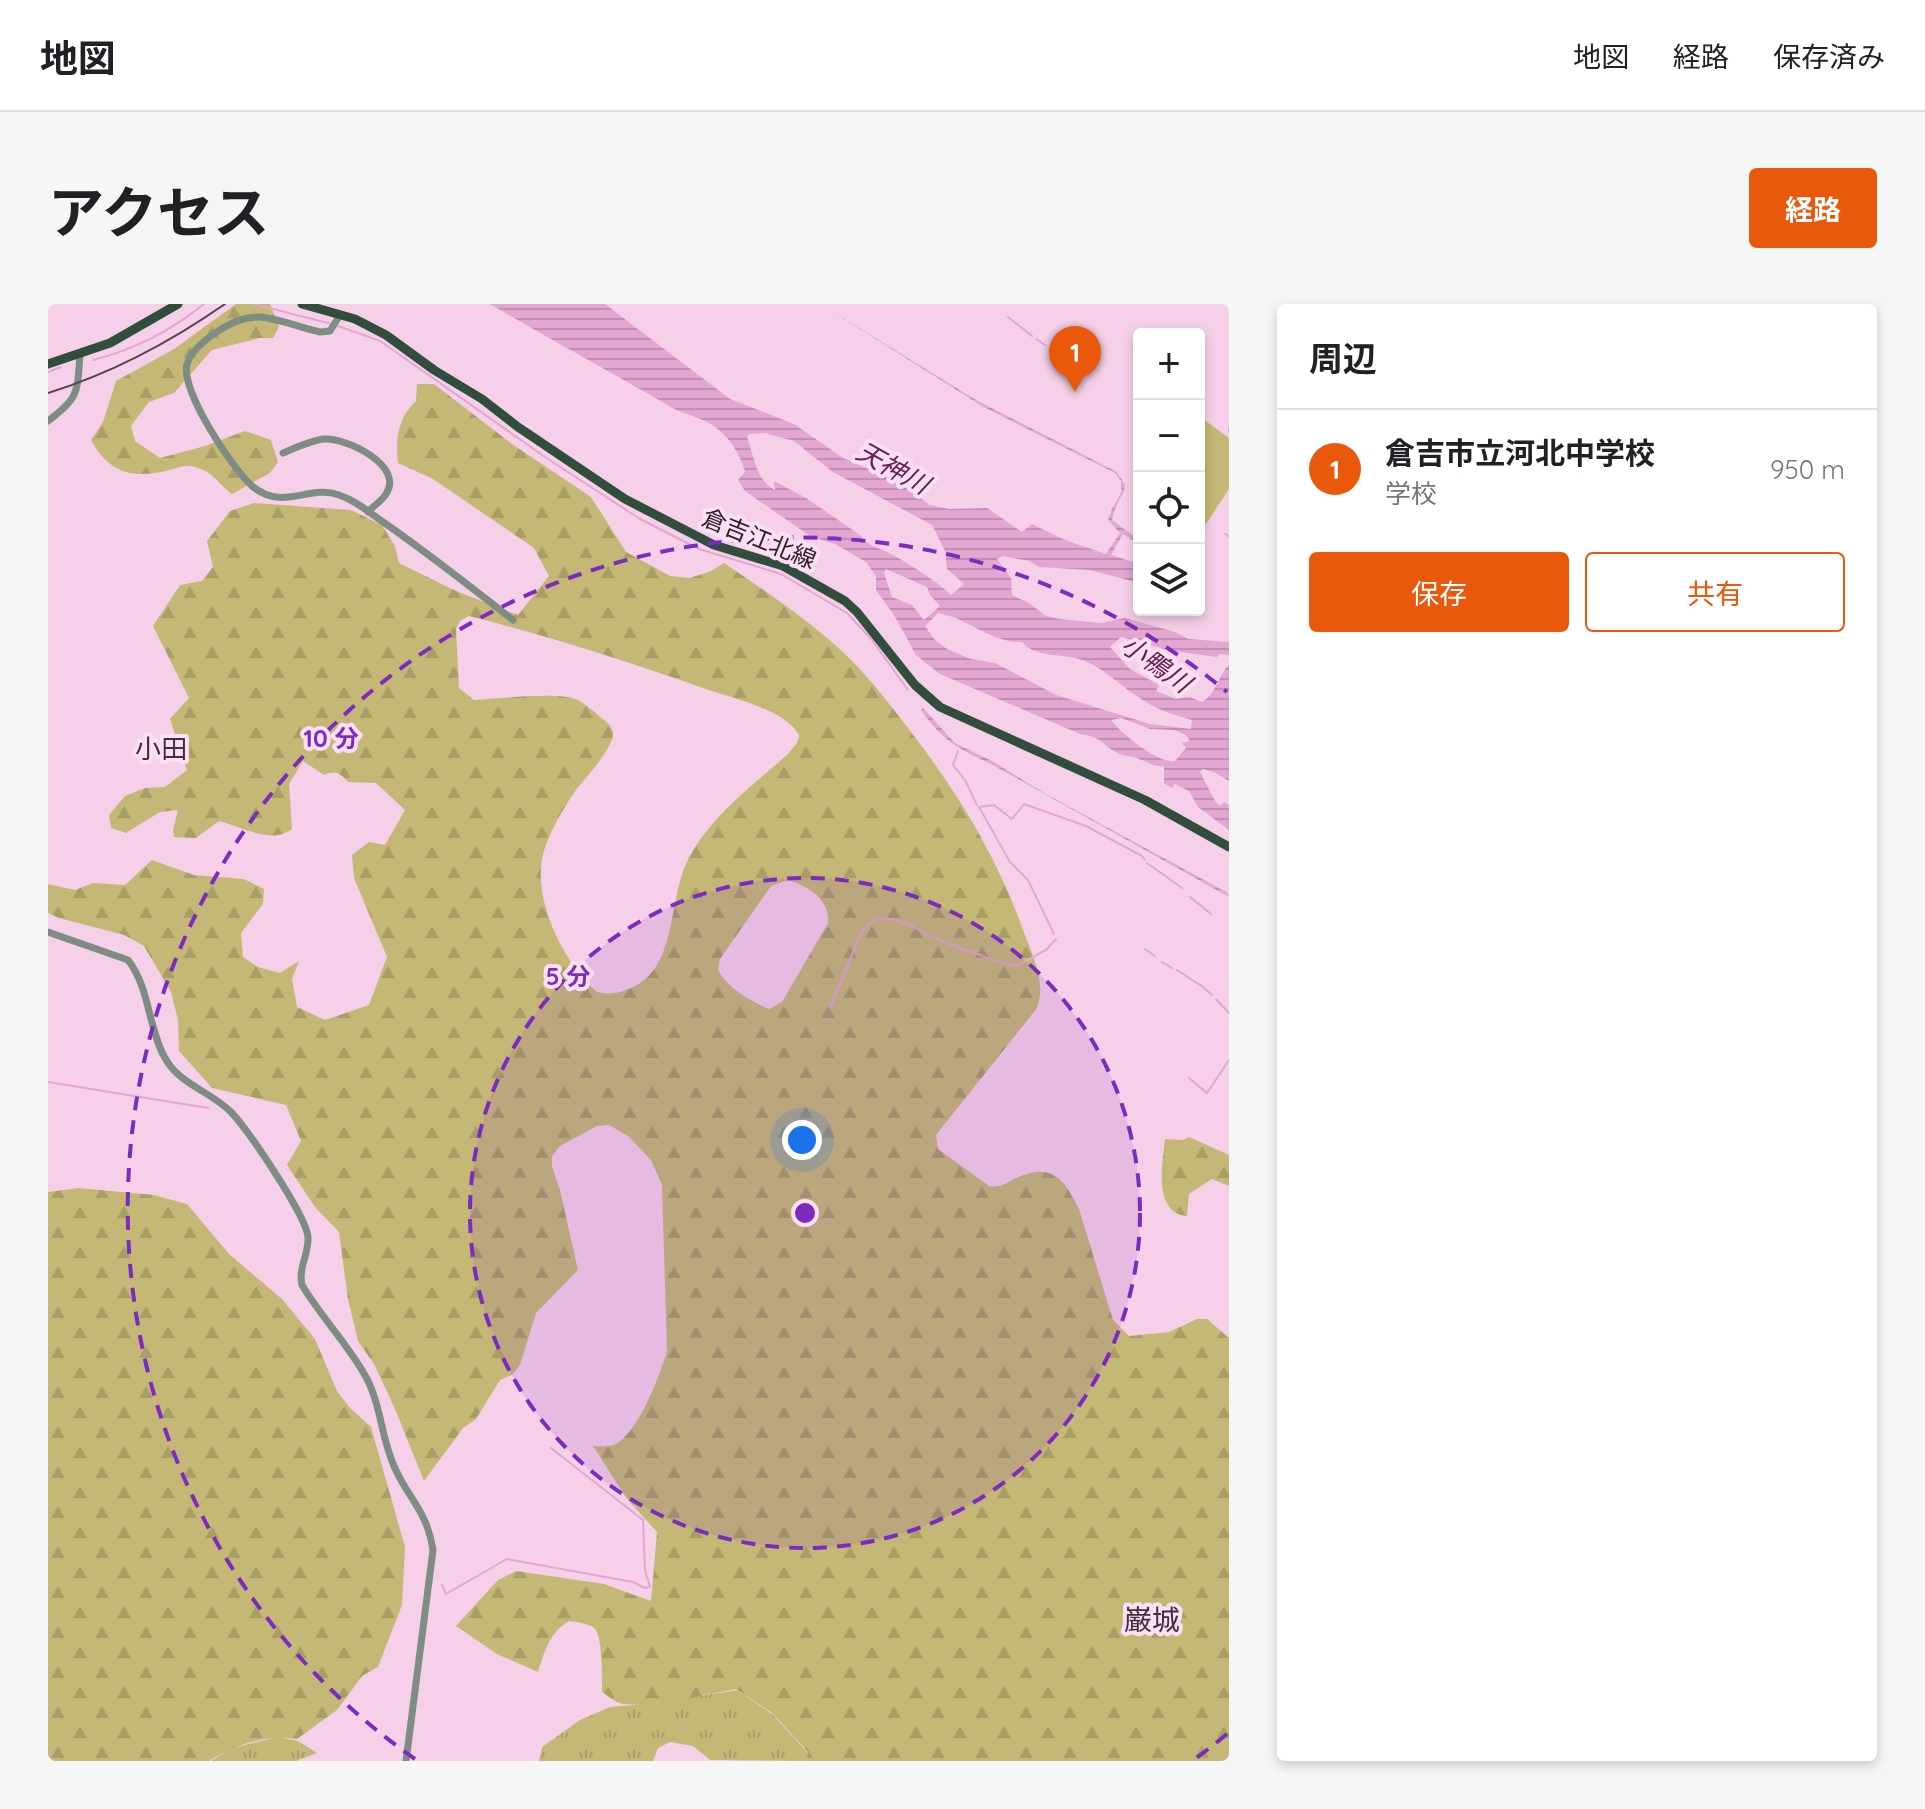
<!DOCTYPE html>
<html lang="ja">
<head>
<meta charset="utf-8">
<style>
  body { margin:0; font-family:Quicksand,"Noto Sans JP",sans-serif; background:#f6f6f6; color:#202124 }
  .controls { position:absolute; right:24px; top:24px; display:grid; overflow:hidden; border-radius:8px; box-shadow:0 4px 12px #0003 }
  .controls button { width:72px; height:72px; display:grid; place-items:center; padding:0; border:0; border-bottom:2px solid #e0e0e0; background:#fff; color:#202124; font:40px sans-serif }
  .you { position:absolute; left:754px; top:836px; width:28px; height:28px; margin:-20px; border:6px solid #fff; border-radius:50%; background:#1a73e8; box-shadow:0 0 0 12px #1a73e833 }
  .badge { display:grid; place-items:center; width:52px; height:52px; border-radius:50%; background:#ea580c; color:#fff; font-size:26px; font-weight:700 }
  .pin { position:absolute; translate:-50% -66px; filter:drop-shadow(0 2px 4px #0008) }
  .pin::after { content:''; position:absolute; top:42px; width:28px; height:24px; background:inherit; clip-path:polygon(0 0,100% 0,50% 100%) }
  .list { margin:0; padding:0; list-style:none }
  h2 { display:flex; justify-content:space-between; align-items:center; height:104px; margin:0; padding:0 32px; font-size:34px }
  h2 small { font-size:26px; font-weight:400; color:#757577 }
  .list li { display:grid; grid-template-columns:52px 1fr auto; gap:24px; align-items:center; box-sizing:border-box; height:120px; padding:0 32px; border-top:2px solid #e0e0e0 }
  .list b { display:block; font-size:30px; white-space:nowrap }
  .list p { margin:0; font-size:26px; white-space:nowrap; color:#757577 }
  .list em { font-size:26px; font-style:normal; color:#757577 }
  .actions { display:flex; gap:16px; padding:24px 32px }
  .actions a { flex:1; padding:18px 0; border:2px solid #ea580c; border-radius:8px; text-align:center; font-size:28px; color:#ea580c }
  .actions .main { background:#ea580c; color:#fff }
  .icon { flex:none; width:44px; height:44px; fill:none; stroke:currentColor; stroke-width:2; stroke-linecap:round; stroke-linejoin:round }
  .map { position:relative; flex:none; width:1181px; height:1457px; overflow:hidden; border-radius:8px }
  header { display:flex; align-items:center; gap:48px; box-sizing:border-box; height:112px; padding:0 40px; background:#fff; border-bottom:2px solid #e0e0e0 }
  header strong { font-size:38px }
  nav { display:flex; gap:44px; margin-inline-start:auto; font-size:28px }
  .intro { display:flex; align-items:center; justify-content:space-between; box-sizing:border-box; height:192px; padding:0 48px }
  h1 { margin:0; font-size:56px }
  .button { padding:20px 36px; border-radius:8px; background:#ea580c; color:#fff; font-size:28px; font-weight:700 }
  main { display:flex; gap:48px; padding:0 48px }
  aside { flex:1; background:#fff; border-radius:8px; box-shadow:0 4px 12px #0003 }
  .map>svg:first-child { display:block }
  .grass { fill:url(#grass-tufts) }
  .forest { fill:url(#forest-firs); fill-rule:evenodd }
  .pitch { fill:#c5b876 }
  .water { fill:url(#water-rules); fill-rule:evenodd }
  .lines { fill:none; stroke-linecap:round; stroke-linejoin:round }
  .stream { stroke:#e2a6d0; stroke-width:2 }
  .minor { stroke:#7d8d83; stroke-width:7 }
  .major { stroke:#314d3d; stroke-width:9 }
  .rail { stroke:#54424e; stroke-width:2 }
  .ring { fill:none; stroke:#7b2cbf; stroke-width:4; stroke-dasharray:14 10 }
  .labels { text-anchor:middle; stroke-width:8; stroke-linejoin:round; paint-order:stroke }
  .street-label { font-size:24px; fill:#2c1f28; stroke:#fddff3 }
  .water-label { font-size:26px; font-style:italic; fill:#652055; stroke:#fddff3 }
  .neighbourhood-label { font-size:26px; fill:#482b40; stroke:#fddff3 }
  .quarter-label { font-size:28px; fill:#482b40; stroke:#fddff3 }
  .centre { fill:#7b2cbf; stroke:#fddff3; stroke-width:4 }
  .ring-label { font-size:24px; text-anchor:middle; font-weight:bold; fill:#7b2cbf; stroke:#fddff3; stroke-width:8; stroke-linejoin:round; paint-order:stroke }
</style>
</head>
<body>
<header>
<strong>地図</strong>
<nav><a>地図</a><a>経路</a><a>保存済み</a></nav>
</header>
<div class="intro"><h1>アクセス</h1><a class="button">経路</a></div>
<main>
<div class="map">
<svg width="1181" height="1457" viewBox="0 0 1181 1457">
  <defs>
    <pattern id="grass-tufts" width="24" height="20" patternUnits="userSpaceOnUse" patternTransform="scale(2)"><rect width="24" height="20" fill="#c5b876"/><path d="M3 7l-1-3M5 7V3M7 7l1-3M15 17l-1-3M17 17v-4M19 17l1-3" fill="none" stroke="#a99e66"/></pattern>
    <pattern id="forest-firs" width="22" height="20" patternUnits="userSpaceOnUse" patternTransform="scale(2)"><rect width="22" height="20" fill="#c5b876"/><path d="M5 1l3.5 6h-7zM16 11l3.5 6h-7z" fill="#a99e66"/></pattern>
    <pattern id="water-rules" width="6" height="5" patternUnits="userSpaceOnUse" patternTransform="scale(2)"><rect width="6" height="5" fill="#e2a6d0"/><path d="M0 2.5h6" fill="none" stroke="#c28eb3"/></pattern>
  </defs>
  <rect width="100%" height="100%" fill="#f5d0e8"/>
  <g class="grass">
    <path d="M689,1386l35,24 36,39 -2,8 -96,-1 -17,-14 -23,-4 -12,6 -5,13h-114l3,-14 38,-27 30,-13 49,-4z"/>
    <path d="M230,1433l20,4 19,12 -21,8h-85l21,-13z"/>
  </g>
  <g class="forest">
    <path d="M188,0h34l9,23 -6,11h-13l-48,12 -38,43 -25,9 -18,24 4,15 25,17 45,-12 40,-15 26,9 7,22 -8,11 -38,21c-16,-12 -18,-23 -41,-28 -8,-1 -17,3 -25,5 -35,8 -58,1 -75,-31l12,-18 13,-41 58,-32z"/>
    <path d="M369,80h17l78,60 79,53 35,55 44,24 20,2 21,-7 13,-8c41,28 84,56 121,91 23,22 43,48 63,74 48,62 87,125 114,199 9,25 25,54 15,81l-101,127 2,14 51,37c10,2 16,-2 25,-7 36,-17 49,-3 65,30l34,111 16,16 40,-4 28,-13h10l22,19v423h-423l2,-9 -36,-39 -36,-24c-35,6 -76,19 -113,15 -7,-1 -15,-8 -21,-12 0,-13 1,-57 -8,-64 -6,-5 -19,-6 -25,-7 -20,12 -24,30 -31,51l-41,-18 -41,-28 42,-46 18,-9 88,13 47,17 6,-69 -30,-33 -34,-53c6,0 14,1 20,-1 24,-8 47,-70 54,-94l-5,-166 -11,-25 -23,-24 -19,-11 -12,1 -37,20 -8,10v11l8,23 18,80 -42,43 -16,52 -8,10 -12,5 -24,39 -13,9 -39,53 -29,-72 -21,-45 -16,-23 -10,-42 -9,-67 -24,-25 -28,-42 14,-24 -15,-36 -74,-17 -33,-37 -1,-31 -7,-28 -27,-46 -20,-11 -65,-17 -11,-5v-29l27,6 18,-7 32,2 27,-25 42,15 50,4 20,10 -1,15 -22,29 2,24 15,10 22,6 19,-12 -7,18 5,28 28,13 44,-15 18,-48 -33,-79 -2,-23 17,-13 16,3 20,-35 -29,-27 -28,-1c-8,-9 -12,-12 -24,-7l-21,-14 -14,23 3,45c-21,16 -49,-2 -73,-8l-23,17 -22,-1 -1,-7 5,-20 -18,2 -34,21 -15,-5 -2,-13 16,-19 20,-8 20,-1 22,-17 -17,-51 19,-21 -36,-72 27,-41 22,-4 11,-14 -6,-26 23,-30 24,-8 97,7 31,15 13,21 4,17 57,28 62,24 31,-39 -15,-28 -101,-69 -35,-16c-3,-23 0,-46 18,-62zM421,312c78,20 154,44 231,71 27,10 84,21 99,48l-2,8 -9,11c-35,31 -75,60 -98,102 -23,39 -11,110 -57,131 -13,6 -22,8 -36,5 -33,-29 -65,-92 -54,-137 5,-21 21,-48 33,-65 10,-13 37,-41 37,-57 -1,-8 -9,-13 -15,-18 -6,-5 -13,-11 -20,-15 -20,-9 -80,-1 -104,0l-15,-12 -3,-59 4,-8zM740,576c21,7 42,19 40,43l-46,79 -13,7c-17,-7 -45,-23 -51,-40l2,-10 51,-73z"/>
    <path d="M1141,833l40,18v31l-17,-7 -23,15 -2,22c-35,-3 -24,-55 -22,-77l18,1z"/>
    <path d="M31,884l75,7 33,9 42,50 53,45 33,40 22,52 13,17 21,19 34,120 -3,58 -24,62 -16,9 -25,34 -40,29c-32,-4 -61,5 -88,22h-161v-569z"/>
  </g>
  <path class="pitch" d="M1151,112l30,22v51l-29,44z"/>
  <g class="water">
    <path d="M442,0h115l125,95 64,25 49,34 64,28 22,19 20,4 38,-1 35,24 10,-8 33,16 41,14 14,-21 -12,-13 5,-14h3l-4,14 27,20v4l-16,-10 -12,21 28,9v19l-49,-13 -51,-3 -10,-6 -27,-5 -5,3 14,19 1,17 17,8 17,13 13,3 42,4 24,-5 50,14 13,7 41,3v13l-10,-1 -2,3 -45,-6 -51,-14 -11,10 20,22 29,16 -3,6 20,8 14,-2 12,5c14,-7 16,-27 27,-37v116l-15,-9 -11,-3 -3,3 15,29 5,5 4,-4 5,3v25l-31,-23 -9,-16 -14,-7 -3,4 -8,-5v-17c-12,1 -15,-4 -25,-7 -6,-3 -13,-2 -19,-5 -20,-9 -16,-17 -40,-20l-140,-60 -24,-19 -22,-40 -18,-25v-14l-10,-14 -31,-18 -25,-8 -65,-45 -7,-11 7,-8c-5,-18 -15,-34 -30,-45 -13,-10 -30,-12 -44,-20 -60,-35 -121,-68 -181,-103zM717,129l29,8 39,31 99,53 13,26 2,18 17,15 -13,11c-16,-15 -37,-28 -58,-40 -12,-7 -25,-8 -33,-20l-54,-37 -32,-17 1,9c-19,-9 -21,-34 -28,-53l2,-3zM838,265l41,18 3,8 10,11 -16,14 -12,-15 -20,-8 -8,-24zM890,309c6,2 14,3 20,6 20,9 41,24 64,23 16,18 42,10 63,19 21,9 38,27 56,38 17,11 33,16 51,21l-1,9 -41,-5 -94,-29 -61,-32 -24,-4 -24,-10 -13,-10 -9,-13zM1073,414l29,11 24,1 12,5 4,6 -8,2 4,5 -11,13c-15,4 -55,-28 -64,-41z"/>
    <path d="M772,0l156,96 141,72 8,13 -1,6 -3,-1v-9l-6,-8 -133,-67z"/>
    <path d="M875,404l32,35 39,19 50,31 184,100 1,4 -238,-133c-33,-15 -49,-24 -70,-54z"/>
  </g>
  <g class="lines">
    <g class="stream">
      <path d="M205,0l79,20"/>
      <path d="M960,13l24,19"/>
      <path d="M290,22l42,15 168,118 92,60 59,30 82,25 66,39 25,27 36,50"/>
      <path d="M988,35l9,6"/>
      <path d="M45,56c40,-10 79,-30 111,-56"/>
      <path d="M0,68l13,-5"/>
      <path d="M1181,124v3"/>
      <path d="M1066,204l10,-19"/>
      <path d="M1177,230l4,2"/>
      <path d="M910,447l-5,14 12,15 12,25"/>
      <path d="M1099,559l35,25"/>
      <path d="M1142,593l21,17"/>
      <path d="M1006,630l-26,-54 -18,-18 -31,-55 15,-2 18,14 12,-15 62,22 56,30 3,4"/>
      <path d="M1097,645l10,7"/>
      <path d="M935,653l33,9 30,-16 10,-11"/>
      <path d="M1114,658l10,6"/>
      <path d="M1129,666l26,17 9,8"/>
      <path d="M1168,695l13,14"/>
      <path d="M782,704l31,-75c20,-31 55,-3 78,7 14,6 28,11 42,15"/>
      <path d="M1141,774l18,15 22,-33"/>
      <path d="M0,778l160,26"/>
      <path d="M394,1281l4,9 61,-35 126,23 12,6 5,-1 -5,-17 -2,-50 -92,-72"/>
    </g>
    <g class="minor">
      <path d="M292,11l-10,16 -10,1c-19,-4 -40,-13 -59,-15 -17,-1 -33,7 -46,16 -11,8 -24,18 -28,31 -7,26 45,104 65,122 31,26 57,-2 87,9 18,6 32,19 47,29 43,30 85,63 127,96"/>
      <path d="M0,117c32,-24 29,-29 32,-67"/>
      <path d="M235,149c12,-5 28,-13 42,-14 22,-1 80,27 61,55 -4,7 -13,12 -18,18"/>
      <path d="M0,628l80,28c22,28 20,68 37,98 14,26 45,33 66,54 17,18 75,103 77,125 1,17 -10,31 -6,48 19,32 46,59 64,92 15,28 15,60 28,89 14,33 33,44 39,84l-27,211"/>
    </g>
    <g class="major">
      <path d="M254,0l53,15 31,16 48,35 48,29 36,28 107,72 89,46 69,21 62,35 12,11 58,73 25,22 205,93 84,47"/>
      <path d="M0,60l62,-21 68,-39"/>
    </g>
    <path class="rail" d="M0,89c65,-20 121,-50 177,-89"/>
  </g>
  <circle cx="757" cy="909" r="335" fill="#7b2cbf" fill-opacity=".12"/>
  <g class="ring">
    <circle cx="757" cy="909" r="335"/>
    <path d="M1179 1430A671 671 0 0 1 1147 1455M367 1455A671 671 0 1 1 1179 388"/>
  </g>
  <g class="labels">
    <g class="street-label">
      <text transform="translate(711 235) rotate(22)" y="8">倉吉江北線</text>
    </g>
    <g class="water-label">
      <text transform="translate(845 164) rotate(29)" y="9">天神川</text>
      <text transform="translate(1108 360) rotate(35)" y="9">小鴨川</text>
    </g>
    <g class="neighbourhood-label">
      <text x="113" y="454">小田</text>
    </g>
    <g class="quarter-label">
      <text x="1104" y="1326">巌城</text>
    </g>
  </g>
  <circle cx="757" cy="909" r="12" class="centre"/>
  <g class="ring-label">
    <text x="283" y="443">10 分</text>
    <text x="520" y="681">5 分</text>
  </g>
</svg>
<div class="controls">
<button>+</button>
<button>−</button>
<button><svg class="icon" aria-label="locate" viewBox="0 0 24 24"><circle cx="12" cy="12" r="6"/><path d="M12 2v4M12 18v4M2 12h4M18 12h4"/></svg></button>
<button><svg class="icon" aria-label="layers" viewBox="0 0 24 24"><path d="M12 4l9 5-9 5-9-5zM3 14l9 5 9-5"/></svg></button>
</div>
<div class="you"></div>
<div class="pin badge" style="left:1027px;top:88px">1</div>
</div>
<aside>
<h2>周辺<small></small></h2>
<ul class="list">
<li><span class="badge">1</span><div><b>倉吉市立河北中学校</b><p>学校</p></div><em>950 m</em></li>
</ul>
<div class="actions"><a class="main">保存</a><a>共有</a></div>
</aside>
</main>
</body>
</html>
